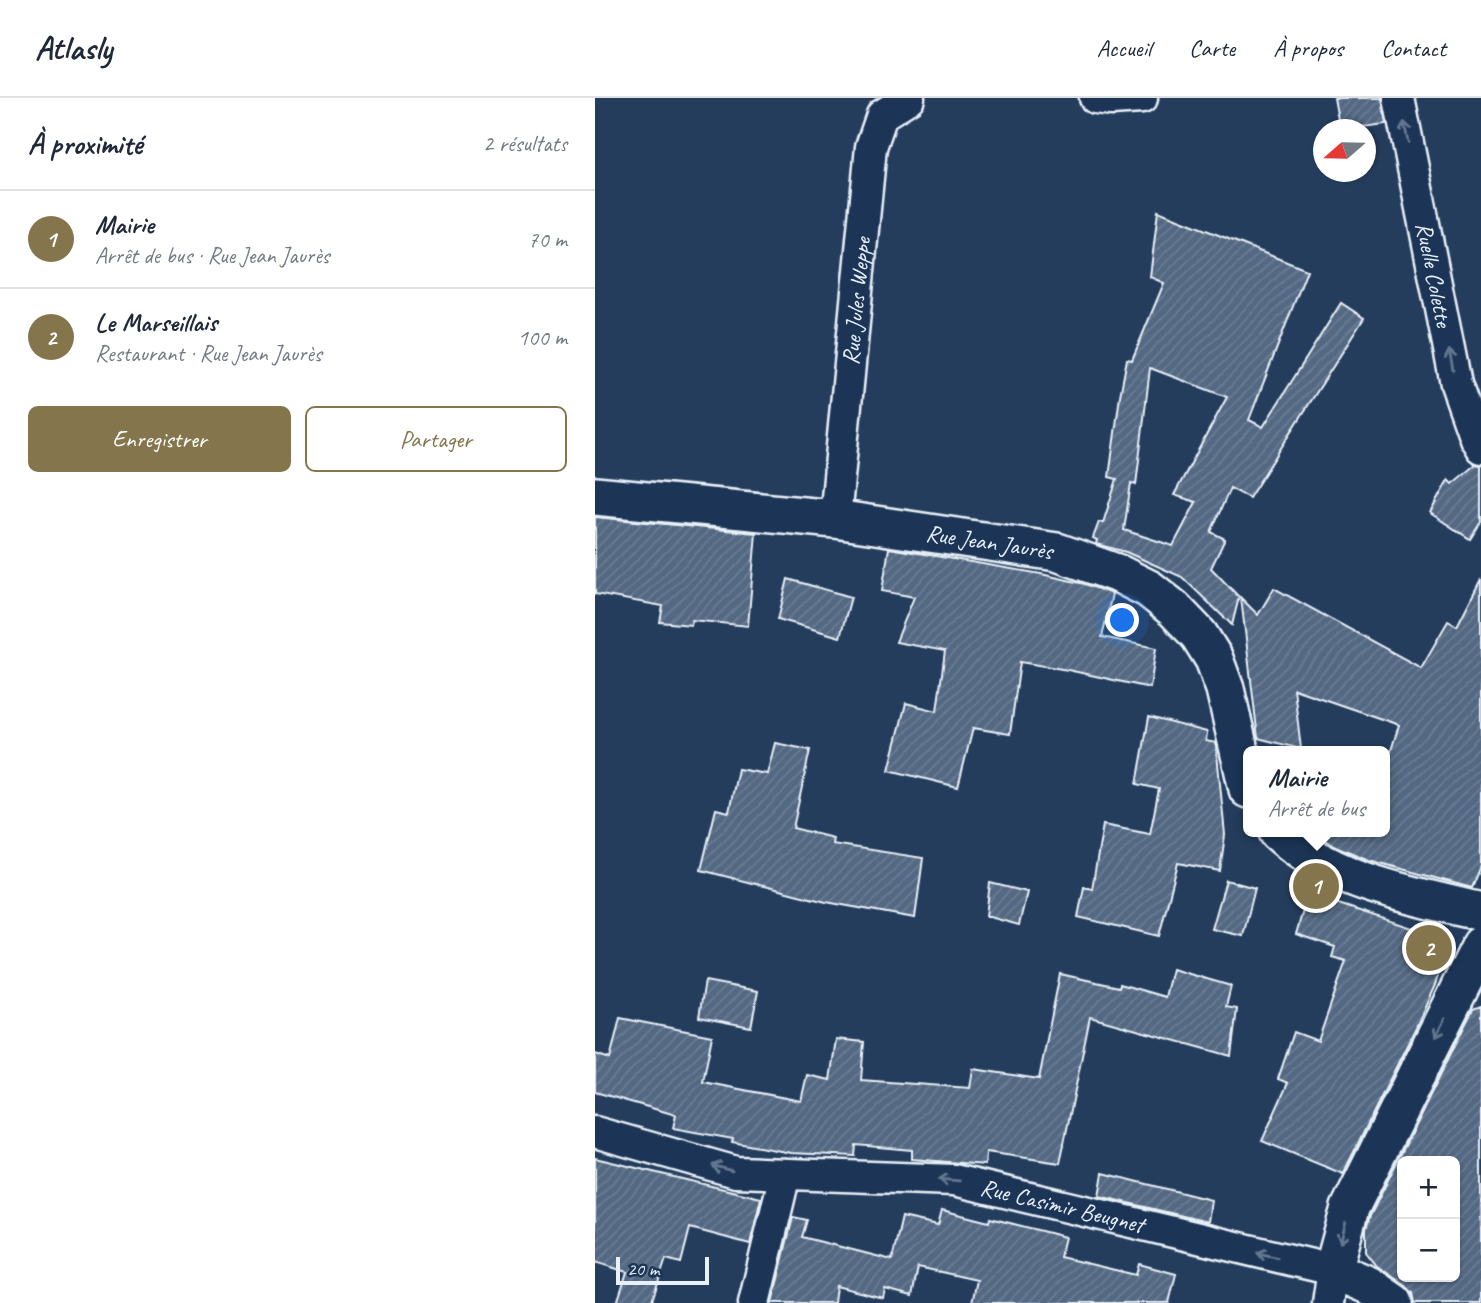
<!DOCTYPE html>
<html lang="fr">
<head>
<meta charset="utf-8">
<style>
  body { margin:0; font-family:Caveat,sans-serif; background:#f6f6f7; color:#1f2937 }
  .controls { position:absolute; right:21px; bottom:21px; display:grid; overflow:hidden; border-radius:10px; box-shadow:0 2px 5px #0004 }
  .controls button { width:63px; height:63px; display:grid; place-items:center; padding:0; border:0; border-bottom:2px solid #e0e1e3; background:#fff; color:#1f2937; font:35px sans-serif }
  .compass { position:absolute; left:718px; top:21px; width:63px; height:63px; border-radius:50%; background:#fff; box-shadow:0 2px 5px #0004; rotate:250deg }
  .scale { position:absolute; left:21px; bottom:18px; width:93px; box-sizing:border-box; padding-left:7px; border:4px solid #e8f1f8; border-top:0; font-size:19px; line-height:24px; white-space:nowrap; color:#e8f1f8; -webkit-text-stroke:5px #1d3557; paint-order:stroke }
  .you { position:absolute; left:528px; top:523px; width:24px; height:24px; margin:-18px; border:5px solid #fff; border-radius:50%; background:#1a73e8; box-shadow:0 0 0 10px #1a73e833 }
  .badge { display:grid; place-items:center; width:46px; height:46px; border-radius:50%; background:#84754c; color:#fff; font-size:23px; font-weight:700 }
  .pin { position:absolute; translate:-50% -50%; border:4px solid #fff; box-shadow:0 2px 7px #0006 }
  .popup { position:absolute; left:648px; top:648px; width:147px; height:91px; box-sizing:border-box; display:grid; place-content:center; border-radius:10px; background:#fff; filter:drop-shadow(0 2px 5px #0005); font-size:23px; white-space:nowrap; color:#747a83 }
  .popup b { font-size:26px; color:#1f2937 }
  .popup::after { content:''; position:absolute; left:50%; top:100%; margin-left:-14px; border:14px solid transparent; border-top-color:#fff }
  .list { margin:0; padding:0; list-style:none }
  h2 { display:flex; justify-content:space-between; align-items:center; height:91px; margin:0; padding:0 28px; font-size:30px }
  h2 small { font-size:23px; font-weight:400; color:#747a83 }
  .list li { display:grid; grid-template-columns:46px 1fr auto; gap:21px; align-items:center; box-sizing:border-box; height:98px; padding:0 28px; border-top:2px solid #e0e1e3 }
  .list b { display:block; font-size:26px; white-space:nowrap }
  .list p { margin:0; font-size:23px; white-space:nowrap; color:#747a83 }
  .list em { font-size:23px; font-style:normal; color:#747a83 }
  .actions { display:flex; gap:14px; padding:21px 28px }
  .actions a { flex:1; padding:16px 0; border:2px solid #84754c; border-radius:10px; text-align:center; font-size:24px; color:#84754c }
  .actions .main { background:#84754c; color:#fff }
  .map { position:relative; flex:none; width:886px; height:1205px; overflow:hidden }
  header { display:flex; align-items:center; gap:42px; box-sizing:border-box; height:98px; padding:0 35px; background:#fff; border-bottom:2px solid #e0e1e3 }
  header strong { font-size:33px }
  nav { display:flex; gap:38px; margin-inline-start:auto; font-size:24px }
  main { display:flex }
  aside { flex:1; background:#fff }
  .map>svg:first-child { display:block }
  .building { fill:url(#building-hatch); stroke:#e8f1f8; stroke-width:2; fill-rule:evenodd }
  .lines { fill:none; stroke-linecap:round; stroke-linejoin:round }
  .minor-casing { stroke:#e8f1f8; stroke-width:35 }
  .tertiary-casing { stroke:#e8f1f8; stroke-width:42 }
  .minor { stroke:#1d3557; stroke-width:30 }
  .tertiary { stroke:#1d3557; stroke-width:37 }
  .oneway { stroke:#64778f }
  .labels { text-anchor:middle; stroke-width:6; stroke-linejoin:round; paint-order:stroke }
  .street-label { font-size:24px; fill:#e8f1f8; stroke:#1d3557 }
</style>
</head>
<body>
<header>
<strong>Atlasly</strong>
<nav><a>Accueil</a><a>Carte</a><a>À propos</a><a>Contact</a></nav>
</header>
<main>
<aside>
<h2>À proximité<small>2 résultats</small></h2>
<ul class="list">
<li><span class="badge">1</span><div><b>Mairie</b><p>Arrêt de bus · Rue Jean Jaurès</p></div><em>70 m</em></li>
<li><span class="badge">2</span><div><b>Le Marseillais</b><p>Restaurant · Rue Jean Jaurès</p></div><em>100 m</em></li>
</ul>
<div class="actions"><a class="main">Enregistrer</a><a>Partager</a></div>
</aside>
<div class="map">
<svg width="886" height="1205" viewBox="0 0 886 1205">
  <defs>
    <pattern id="building-hatch" width="6" height="6" patternUnits="userSpaceOnUse" patternTransform="scale(1.75)"><rect width="6" height="6" fill="#536782"/><path d="M-1 1l2-2M0 6l6-6M5 7l2-2" fill="none" stroke="#6c7d94"/></pattern>
  </defs>
  <rect width="100%" height="100%" fill="#253d5d"/>
  <filter id="ink" filterUnits="userSpaceOnUse"><feTurbulence type="fractalNoise" baseFrequency=".0143" numOctaves="2"/><feDisplacementMap in="SourceGraphic" scale="14" xChannelSelector="R" yChannelSelector="G"/><feConvolveMatrix kernelMatrix="1 2 1 2 8 2 1 2 1" color-interpolation-filters="sRGB"/></filter>
  <g filter="url(#ink)">
    <g class="building">
      <path d="M739,0h48l4,26 -46,6z"/>
      <path d="M563,113l149,59 -58,150 14,7 78,-124 23,15 -115,180 -19,-10 -19,44 14,7 -14,29 28,29 -7,28 -50,-48 -56,-25 -30,-8 1,-4 -4,-2 6,-16 4,1 14,-44 -8,-2 11,-81 7,-37 5,1 32,-77 -14,-6zM555,270l77,29 -53,98 22,7 -23,44 -49,-16 7,-47 5,2z"/>
      <path d="M881,366l5,1v57l-11,17 -40,-26 18,-33 4,4z"/>
      <path d="M0,419l161,16 -8,93 -56,-6 -1,5 -31,-3 3,-16 -68,-12z"/>
      <path d="M294,450l152,26 44,10 27,10 -10,43 54,11 -6,40 -82,-18 -48,-8 -10,72 -37,-6 -15,59 -69,-17 17,-67 31,8 8,-60 -49,-9 18,-45 -32,-6z"/>
      <path d="M193,481l63,18 -11,40 -62,-18z"/>
      <path d="M886,481v287l-9,22 -103,-28 -36,-15 -21,-13h72v-59l15,-48 -105,-36 7,60 -43,-11 -17,-140 17,17 16,-27 147,80 27,-47 9,5z"/>
      <path d="M554,619l58,15 -1,9 10,2 9,92 -5,36 -42,-8 -19,73 -81,-19 6,-30 8,2 11,-64 47,9 9,-45 -22,-5z"/>
      <path d="M180,645l35,7 -17,78 40,10 -1,6 91,14 -8,60 -89,-16 -125,-32 15,-61 13,3 9,-43 29,5z"/>
      <path d="M631,782l29,8 -12,48 -31,-7z"/>
      <path d="M395,785l37,9 -8,33 -33,-9z"/>
      <path d="M713,796l134,44 6,8 -13,39 -19,42 -73,147 -81,-33 26,-58 -10,-4 16,-47 24,9 28,-80 -14,-4 3,-10 -39,-13z"/>
      <path d="M577,871l59,17 -5,21 11,2 -6,47 -141,-39 -30,146 -74,-11 -1,13 -73,-6v-9l-56,-5 -1,11 -64,-3 -59,-11 1,-3 -60,-11 3,-13 -81,-23v-38l15,5 10,-41 92,18 -9,46 98,19 6,-26 23,5 6,-41 28,3 -3,38 109,8 3,-19 66,10 21,-105 59,13 1,-3 45,13z"/>
      <path d="M110,883l53,10 -7,36 -52,-10z"/>
      <path d="M886,908v297h-66l-2,-10 -7,-7 -29,-20 -11,-14v-23l4,-13 103,-207zM807,1063h53v116h-53z"/>
      <path d="M0,1060l166,40 -11,46 -60,-16 -9,35 -15,-4 -15,44h-34l10,-31 -32,-10z"/>
      <path d="M508,1075l108,27 -3,22 -109,-26z"/>
      <path d="M347,1112l47,12 1,-4 75,19 -5,20 76,18 3,-11 37,10 -7,29h-197l5,-23 -59,-13 -6,29 -27,-7 -2,9 -47,-12 -2,17h-62l21,-86 14,3 -5,17 90,23 10,-43 36,8z"/>
    </g>
    <g class="lines">
      <defs>
        <g id="minor">
          <path d="M500,0l16,2 31,-2"/>
          <path id="s1" d="M804,0l57,286 19,54 6,10"/>
          <path id="s2" d="M240,421l36,-372 11,-32 27,-17"/>
          <path id="s3" d="M0,1034l141,40 218,8 379,90 -5,33"/>
          <path d="M159,1205l31,-129"/>
        </g>
        <g id="tertiary">
          <path id="s4" d="M0,398l240,23 222,33 62,22 30,15 25,20 25,26 15,24 11,30 23,100"/>
          <path d="M683,734c57,51 130,62 203,80"/>
          <path d="M799,1205l-26,-18 -35,-15 17,-62 131,-263"/>
        </g>
      </defs>
      <use href="#minor" class="minor-casing"/>
      <use href="#tertiary" class="tertiary-casing"/>
      <use href="#minor" class="minor"/>
      <use href="#tertiary" class="tertiary"/>
    </g>
    <defs><path id="oneway-shaft" d="M-6 0H5M1.5-3L5.5 0L1.5 3" fill="none" stroke-width="1.6" stroke-linecap="round" stroke-linejoin="round" transform="scale(1.75)"/></defs>
    <g class="oneway">
      <use href="#oneway-shaft" transform="translate(811 34) rotate(-101)"/>
      <use href="#oneway-shaft" transform="translate(856 262) rotate(-101)"/>
      <use href="#oneway-shaft" transform="translate(845 930) rotate(116)"/>
      <use href="#oneway-shaft" transform="translate(127 1070) rotate(-164)"/>
      <use href="#oneway-shaft" transform="translate(354 1082) rotate(-175)"/>
      <use href="#oneway-shaft" transform="translate(748 1135) rotate(105)"/>
      <use href="#oneway-shaft" transform="translate(672 1157) rotate(-167)"/>
    </g>
  </g>
  <g class="labels">
    <g class="street-label">
      <text dy="8" stroke="none"><textPath href="#s1" startOffset="180">Ruelle Colette</textPath></text>
      <text dy="8" stroke="none"><textPath href="#s2" startOffset="219">Rue Jules Weppe</textPath></text>
      <text dy="8" stroke="none"><textPath href="#s4" startOffset="397">Rue Jean Jaurès</textPath></text>
      <text dy="8" stroke="none"><textPath href="#s3" startOffset="476">Rue Casimir Beugnet</textPath></text>
    </g>
  </g>
</svg>
<div class="controls">
<button>+</button>
<button>−</button>
</div>
<svg class="compass" viewBox="-18 -18 36 36"><path d="M0-13l5 13h-10z" fill="#e53935"/><path d="M0 13l5-13h-10z" fill="#747a83"/></svg>
<div class="scale">20 m</div>
<div class="you"></div>
<div class="pin badge" style="left:721px;top:788px">1</div>
<div class="popup"><b>Mairie</b>Arrêt de bus</div>
<div class="pin badge" style="left:834px;top:850px">2</div>
</div>
</main>
</body>
</html>
